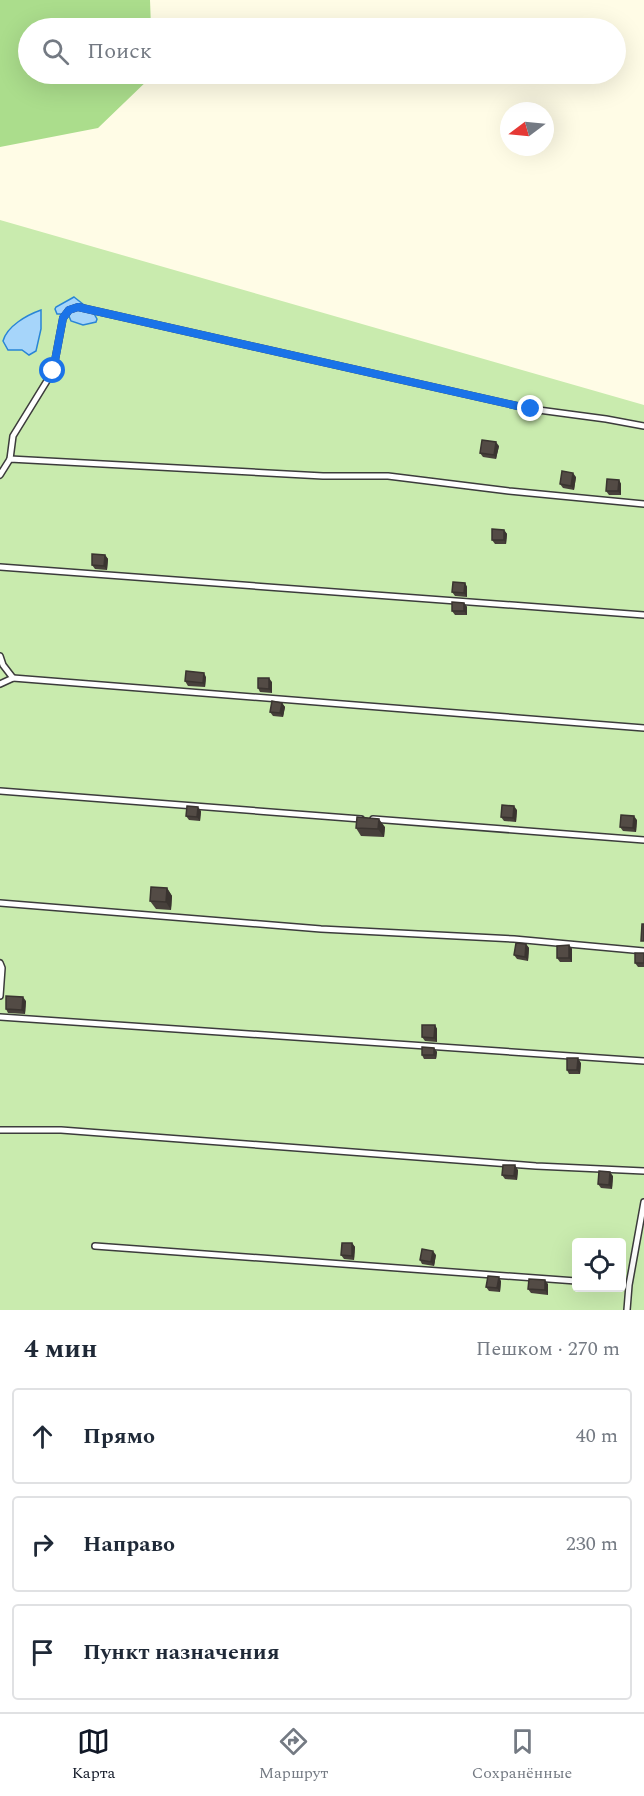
<!DOCTYPE html>
<html lang="ru">
<head>
<meta charset="utf-8">
<style>
  body { margin:0; font-family:Spectral,serif; background:#f2f2f3; color:#1f2937 }
  .controls { position:absolute; right:18px; bottom:18px; display:grid; overflow:hidden; border-radius:6px; box-shadow:0 6px 24px #0002 }
  .controls button { width:54px; height:54px; display:grid; place-items:center; padding:0; border:0; border-bottom:2px solid #e0e1e3; background:#fff; color:#1f2937; font:30px sans-serif }
  .compass { position:absolute; left:500px; top:102px; width:54px; height:54px; border-radius:50%; background:#fff; box-shadow:0 6px 24px #0002; rotate:254deg }
  .stop { position:absolute; width:18px; height:18px; margin:-14px; border:4px solid #1a73e8; border-radius:50%; background:#fff }
  .stop.end { background:#1a73e8; border-color:#fff; box-shadow:0 2px 6px #0008 }
  .list { margin:0; padding:0; list-style:none }
  h2 { display:flex; justify-content:space-between; align-items:center; height:78px; margin:0; padding:0 24px; font-size:26px }
  h2 small { font-size:20px; font-weight:400; color:#747a83 }
  .list li { display:grid; grid-template-columns:39px 1fr auto; gap:18px; align-items:center; box-sizing:border-box; height:96px; margin:0 12px 12px; padding:0 12px; border:2px solid #e0e1e3; border-radius:6px }
  .list b { display:block; font-size:22px; white-space:nowrap }
  .list em { font-size:20px; font-style:normal; color:#747a83 }
  .icon { flex:none; width:33px; height:33px; fill:none; stroke:currentColor; stroke-width:2; stroke-linecap:round; stroke-linejoin:round }
  .map { position:relative; flex:none; width:644px; height:1310px; overflow:hidden }
  .search { position:absolute; background:#fff; box-shadow:0 6px 24px #0002; left:18px; right:18px; top:18px; height:66px; display:flex; align-items:center; gap:15px; box-sizing:border-box; padding:0 21px; border-radius:33px; color:#747a83; font-size:22px }
  .sheet { height:402px; background:#fff }
  nav { display:flex; justify-content:space-around; align-items:center; box-sizing:border-box; height:84px; border-top:2px solid #e0e1e3; background:#fff; font-size:16px; color:#747a83 }
  nav a { display:grid; justify-items:center; gap:3px }
  nav .on { color:#111827 }
  .map>svg:first-child { display:block }
  .green { fill:#c9ebae; fill-rule:evenodd }
  .forest { fill:#abdd8c }
  .water { fill:#a6d5fa; stroke:#2985d6; stroke-width:1.5 }
  .lines { fill:none; stroke-linecap:round; stroke-linejoin:round }
  .service-casing { stroke:#3c3c3c; stroke-width:8 }
  .service { stroke:#fff; stroke-width:5 }
  .wall { fill:#47403b }
  .shaded-wall { fill:#3a3430 }
  .building { fill:#534b45; stroke:#3a3430; stroke-width:1.5 }
  .route { stroke:#1a73e8; stroke-width:8 }
</style>
</head>
<body>
<div class="map">
<svg width="644" height="1310" viewBox="0 0 644 1310">
  <rect width="100%" height="100%" fill="#fffce6"/>
  <path class="green" d="M0,220l644,185v905h-644zM576,1242h46v46h-46z"/>
  <path class="forest" d="M0,0h150l1,28h-123v46h124v2l-54,52 -98,19z"/>
  <g class="water">
    <path d="M74,297l19,15 4,7 -1,3 -13,3 -12,-4 -3,-7h-11l-2,-5 1,-2z"/>
    <path d="M41,310v19l-5,22 -7,4 -7,-5h-14l-5,-9c4,-15 24,-26 38,-31z"/>
  </g>
  <g class="lines">
    <defs>
      <g id="service">
        <path d="M10,459l3,-23 40,-65 10,-53 6,-8 9,-3 453,102 75,10 38,7"/>
        <path d="M0,475l10,-16 313,17h65l121,15 135,13"/>
        <path d="M0,567l644,48"/>
        <path d="M0,656l3,9 10,13 -13,6"/>
        <path d="M13,678l631,50"/>
        <path d="M0,791l361,28"/>
        <path d="M373,819l271,21"/>
        <path d="M0,903l321,26 193,10 130,12"/>
        <path d="M0,963l2,5 -2,28"/>
        <path d="M0,1017l644,44"/>
        <path d="M0,1130h61l475,36 108,5"/>
        <path d="M95,1246l481,35"/>
        <path d="M627,1310l2,-25 15,-83"/>
      </g>
    </defs>
    <use href="#service" class="service-casing"/>
    <use href="#service" class="service"/>
  </g>
  <g class="wall">
    <path d="M499,446l-3,13 -13,-2 -3,-4z"/>
    <path d="M576,477l-2,13 -11,-2 -3,-4z"/>
    <path d="M619,480l2,4v11h-12l-3,-4z"/>
    <path d="M504,530l3,4 -1,10h-11l-3,-4z"/>
    <path d="M105,555l3,4 -1,11 -12,-1 -3,-4z"/>
    <path d="M465,583l2,4v10l-12,-1 -3,-4z"/>
    <path d="M464,603l3,4v8h-12l-3,-4z"/>
    <path d="M206,677l-1,10 -17,-1 -3,-5z"/>
    <path d="M272,682v11l-12,-1 -2,-4z"/>
    <path d="M282,703l3,4 -2,10 -10,-1 -3,-4z"/>
    <path d="M517,810l-1,12 -12,-1 -3,-4z"/>
    <path d="M201,811l-1,10 -11,-1 -3,-4z"/>
    <path d="M637,820l-1,12 -13,-1 -3,-4z"/>
    <path d="M385,827l-1,10 -23,-1 -5,-8z"/>
    <path d="M167,888l5,8 -1,14 -15,-1 -6,-8z"/>
    <path d="M526,944l3,4 -1,13 -11,-2 -3,-4z"/>
    <path d="M569,945l3,4v13h-12l-3,-4z"/>
    <path d="M644,953v14h-6l-3,-4z"/>
    <path d="M26,1001l-1,13 -17,-1 -2,-4z"/>
    <path d="M435,1025l2,4v13l-12,-1 -3,-4z"/>
    <path d="M434,1048l3,4 -1,7h-12l-2,-4z"/>
    <path d="M581,1063l-1,11h-11l-2,-4z"/>
    <path d="M518,1170l-1,10 -12,-1 -3,-4z"/>
    <path d="M613,1176l-1,13 -11,-1 -3,-4z"/>
    <path d="M352,1243l3,4 -1,13 -10,-1 -3,-4z"/>
    <path d="M436,1255l-2,11 -12,-2 -2,-4z"/>
    <path d="M501,1281l-1,11 -11,-1 -3,-4z"/>
    <path d="M548,1284v11l-17,-2 -3,-4z"/>
  </g>
  <g class="shaded-wall">
    <path d="M496,442l3,4 -3,13 -2,-4z"/>
    <path d="M573,473l3,4 -2,13 -3,-4z"/>
    <path d="M619,480l2,4v11l-3,-4z"/>
    <path d="M504,530l3,4 -1,10 -2,-4z"/>
    <path d="M105,555l3,4 -1,11 -3,-4z"/>
    <path d="M465,583l2,4v10l-3,-4z"/>
    <path d="M464,603l3,4v8l-3,-4z"/>
    <path d="M204,673l2,4 -1,10 -2,-4z"/>
    <path d="M269,678l3,4v11l-3,-4z"/>
    <path d="M282,703l3,4 -2,10 -3,-4z"/>
    <path d="M514,806l3,4 -1,12 -3,-4z"/>
    <path d="M198,807l3,4 -1,10 -3,-4z"/>
    <path d="M634,816l3,4 -1,12 -3,-4z"/>
    <path d="M379,819l6,8 -1,10 -6,-8z"/>
    <path d="M167,888l5,8 -1,14 -5,-8z"/>
    <path d="M526,944l3,4 -1,13 -3,-4z"/>
    <path d="M569,945l3,4v13l-3,-4z"/>
    <path d="M23,997l3,4 -1,13 -3,-4z"/>
    <path d="M435,1025l2,4v13l-3,-4z"/>
    <path d="M434,1048l3,4 -1,7 -2,-4z"/>
    <path d="M578,1058l3,5 -1,11 -3,-4z"/>
    <path d="M515,1165l3,5 -1,10 -3,-4z"/>
    <path d="M610,1172l3,4 -1,13 -3,-4z"/>
    <path d="M352,1243l3,4 -1,13 -2,-4z"/>
    <path d="M433,1251l3,4 -2,11 -3,-4z"/>
    <path d="M499,1277l2,4 -1,11 -3,-4z"/>
    <path d="M545,1280l3,4v11l-3,-5z"/>
  </g>
  <g class="building">
    <path d="M482,440l14,2 -2,13 -14,-2z"/>
    <path d="M562,471l11,2 -2,13 -11,-2z"/>
    <path d="M607,479l12,1 -1,11h-12z"/>
    <path d="M492,529l12,1v10h-12z"/>
    <path d="M92,554l13,1 -1,11 -12,-1z"/>
    <path d="M453,582l12,1 -1,10 -12,-1z"/>
    <path d="M452,602l12,1v8h-12z"/>
    <path d="M186,671l18,2 -1,10 -18,-2z"/>
    <path d="M258,678h11v11l-11,-1z"/>
    <path d="M272,701l10,2 -2,10 -10,-1z"/>
    <path d="M502,805l12,1 -1,12 -12,-1z"/>
    <path d="M187,806l11,1 -1,10 -11,-1z"/>
    <path d="M621,815l13,1 -1,12 -13,-1z"/>
    <path d="M357,817l22,2 -1,10 -22,-1z"/>
    <path d="M151,887l16,1 -1,14 -16,-1z"/>
    <path d="M642,924h2v17h-3z"/>
    <path d="M516,943l10,1 -1,13 -11,-2z"/>
    <path d="M569,945v13h-12v-12z"/>
    <rect x="635" y="953" width="9" height="10"/>
    <path d="M6,996l17,1 -1,13 -16,-1z"/>
    <path d="M422,1025h13l-1,13 -12,-1z"/>
    <path d="M422,1047l12,1v7h-12z"/>
    <path d="M567,1058h11l-1,12h-10z"/>
    <path d="M503,1165h12l-1,11 -12,-1z"/>
    <path d="M599,1171l11,1 -1,13 -11,-1z"/>
    <path d="M342,1243h10v13l-11,-1z"/>
    <path d="M422,1249l11,2 -2,11 -11,-2z"/>
    <path d="M488,1276l11,1 -2,11 -11,-1z"/>
    <path d="M529,1279l16,1v10l-17,-1z"/>
  </g>
  <g class="lines">
    <path class="route" d="M53,371l10,-53 6,-8 9,-3 453,102"/>
  </g>
</svg>
<div class="controls">
<button><svg class="icon" aria-label="locate" viewBox="0 0 24 24"><circle cx="12" cy="12" r="6"/><path d="M12 2v4M12 18v4M2 12h4M18 12h4"/></svg></button>
</div>
<svg class="compass" viewBox="-18 -18 36 36"><path d="M0-13l5 13h-10z" fill="#e53935"/><path d="M0 13l5-13h-10z" fill="#747a83"/></svg>
<div class="stop" style="left:53px;top:371px"></div>
<div class="stop end" style="left:531px;top:409px"></div>
<div class="search"><svg class="icon" aria-label="search" viewBox="0 0 24 24"><circle cx="10" cy="10" r="6"/><path d="M15 15l6 6"/></svg>Поиск</div>
</div>
<section class="sheet">
<h2>4 мин<small>Пешком · 270 m</small></h2>
<ul class="list">
<li><svg class="icon" aria-label="ahead" viewBox="0 0 24 24"><path d="M12 20V5M6 11l6-6 6 6"/></svg><div><b>Прямо</b></div><em>40 m</em></li>
<li><svg class="icon" aria-label="right" viewBox="0 0 24 24"><path d="M7 20v-9h11M14 6l5 5-5 5"/></svg><div><b>Направо</b></div><em>230 m</em></li>
<li><svg class="icon" aria-label="arrive" viewBox="0 0 24 24"><path d="M6 21V4h12l-3 4 3 4H6"/></svg><div><b>Пункт назначения</b></div></li>
</ul>
</section>
<nav>
<a class="on"><svg class="icon" aria-label="map" viewBox="0 0 24 24"><path d="M3 6l6-2 6 2 6-2v14l-6 2-6-2-6 2zM9 4v14M15 6v14"/></svg>Карта</a>
<a><svg class="icon" aria-label="directions" viewBox="0 0 24 24"><path d="M12 3l9 9-9 9-9-9zM9 14v-3h6M13 9l2 2-2 2"/></svg>Маршрут</a>
<a><svg class="icon" aria-label="saved" viewBox="0 0 24 24"><path d="M7 4h10v16l-5-4-5 4z"/></svg>Сохранённые</a>
</nav>
</body>
</html>
